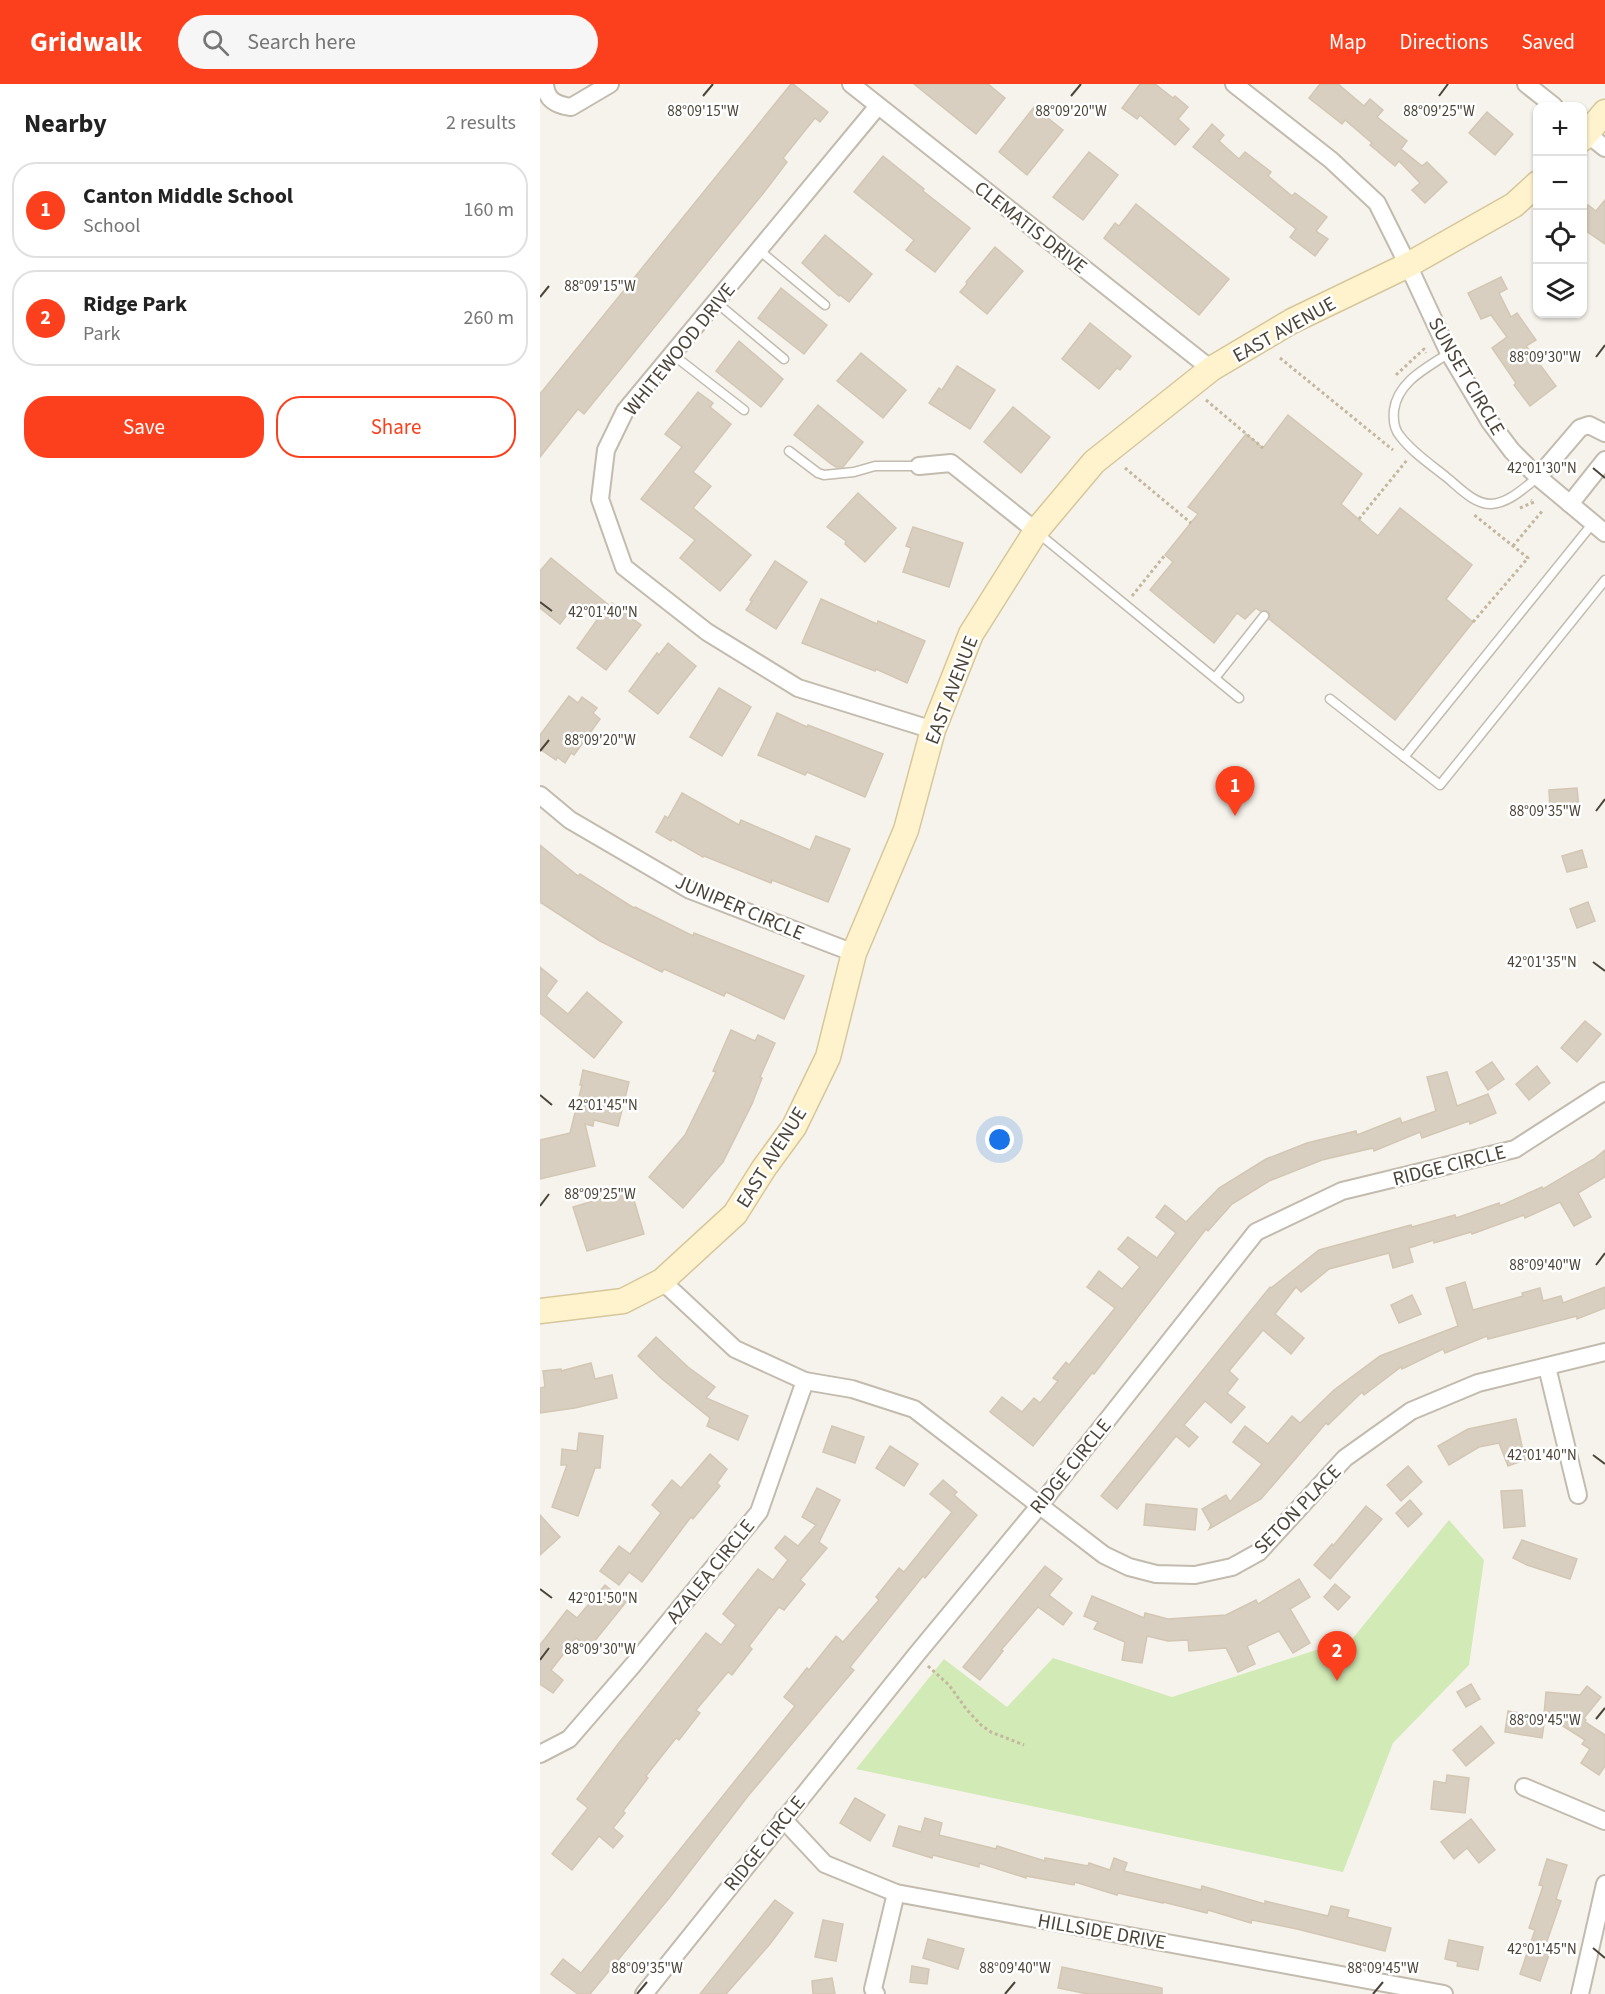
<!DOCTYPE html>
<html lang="en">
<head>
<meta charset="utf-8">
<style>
  body { margin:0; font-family:"Source Sans 3",sans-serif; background:#f6f6f6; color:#222 }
  .controls { position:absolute; right:18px; top:18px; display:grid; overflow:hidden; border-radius:12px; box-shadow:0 2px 4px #0004 }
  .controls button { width:54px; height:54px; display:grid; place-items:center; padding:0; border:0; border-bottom:2px solid #e0e0e0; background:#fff; color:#222; font:30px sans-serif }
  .you { position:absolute; left:460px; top:1056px; width:21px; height:21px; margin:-15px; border:4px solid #fff; border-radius:50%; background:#1a73e8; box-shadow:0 0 0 9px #1a73e833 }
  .badge { display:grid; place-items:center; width:39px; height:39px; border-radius:50%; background:#fc3f1d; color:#fff; font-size:20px; font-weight:700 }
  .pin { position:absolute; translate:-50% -50px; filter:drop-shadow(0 2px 3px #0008) }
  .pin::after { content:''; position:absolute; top:32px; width:21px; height:18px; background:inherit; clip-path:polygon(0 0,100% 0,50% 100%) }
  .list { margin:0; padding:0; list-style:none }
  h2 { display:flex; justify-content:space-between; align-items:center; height:78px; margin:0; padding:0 24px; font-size:26px }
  h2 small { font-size:20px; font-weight:400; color:#767676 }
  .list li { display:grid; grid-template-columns:39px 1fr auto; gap:18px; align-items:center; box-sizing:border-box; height:96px; margin:0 12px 12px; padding:0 12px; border:2px solid #e0e0e0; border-radius:24px }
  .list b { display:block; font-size:22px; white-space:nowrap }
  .list p { margin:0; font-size:20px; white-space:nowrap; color:#767676 }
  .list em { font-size:20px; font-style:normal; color:#767676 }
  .actions { display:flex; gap:12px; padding:18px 24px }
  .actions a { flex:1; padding:14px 0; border:2px solid #fc3f1d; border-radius:24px; text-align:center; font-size:21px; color:#fc3f1d }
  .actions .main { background:#fc3f1d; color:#fff }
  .icon { flex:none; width:33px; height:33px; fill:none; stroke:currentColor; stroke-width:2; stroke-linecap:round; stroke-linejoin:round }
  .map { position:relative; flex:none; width:1065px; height:1910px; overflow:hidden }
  header { display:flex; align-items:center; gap:36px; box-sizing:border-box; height:84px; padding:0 30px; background:#fc3f1d; color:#fff }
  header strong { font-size:28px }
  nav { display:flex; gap:33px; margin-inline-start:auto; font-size:21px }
  .search { width:420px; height:54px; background:#f6f6f6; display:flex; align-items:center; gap:15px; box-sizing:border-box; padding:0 21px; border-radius:33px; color:#767676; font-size:22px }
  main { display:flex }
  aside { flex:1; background:#fff }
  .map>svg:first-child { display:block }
  .green { fill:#d2eab5 }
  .building { fill:#d8cfc1; stroke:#d3c7b4; stroke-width:1.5 }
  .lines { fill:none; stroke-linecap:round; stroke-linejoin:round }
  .lane-casing { stroke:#c2bbae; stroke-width:11 }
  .street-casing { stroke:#c2bbae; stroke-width:20 }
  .secondary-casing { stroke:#d6c79b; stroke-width:27 }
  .path { stroke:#c4b79f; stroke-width:3; stroke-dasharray:3 3; stroke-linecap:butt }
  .lane { stroke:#fff; stroke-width:8 }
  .street { stroke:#fff; stroke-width:16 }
  .secondary { stroke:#fff3cd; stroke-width:24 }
  .ticks { fill:none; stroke:#4b4439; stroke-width:2 }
  .labels { text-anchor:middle; stroke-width:5; stroke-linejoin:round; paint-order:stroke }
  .street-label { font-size:20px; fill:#4b4439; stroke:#fff }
  .ticks-label { font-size:15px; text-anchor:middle; fill:#4b4439; stroke:#fff; stroke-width:5; stroke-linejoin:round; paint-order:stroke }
</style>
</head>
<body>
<header>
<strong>Gridwalk</strong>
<div class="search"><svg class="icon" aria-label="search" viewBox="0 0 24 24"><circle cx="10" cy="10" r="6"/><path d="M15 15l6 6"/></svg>Search here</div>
<nav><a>Map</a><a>Directions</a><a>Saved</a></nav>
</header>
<main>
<aside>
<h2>Nearby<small>2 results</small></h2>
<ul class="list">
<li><span class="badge">1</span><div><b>Canton Middle School</b><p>School</p></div><em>160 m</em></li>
<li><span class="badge">2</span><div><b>Ridge Park</b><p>Park</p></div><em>260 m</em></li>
</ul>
<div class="actions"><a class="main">Save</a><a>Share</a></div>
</aside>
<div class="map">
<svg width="1065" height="1910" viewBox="0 0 1065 1910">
  <rect width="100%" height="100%" fill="#f6f3ec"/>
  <path class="green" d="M909,1436l35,40 -15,105 -76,78 -50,129 -487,-103 88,-110 63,48 46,-49 119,39 181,-59z"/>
  <g class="building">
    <path d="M251,0h2l35,28 -8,10 -5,-4 -32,40 4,4 -22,29 -181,223 -6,-5 -38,48v-63z"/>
    <path d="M374,0h74l17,14 -29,36z"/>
    <path d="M600,0h15l18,14 2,-2 13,11 -10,12 11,10 -14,16 -35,-30 -3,4 -15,-11z"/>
    <path d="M780,0h18l26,22 6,-7 13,11 -6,7 30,24 -6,8 21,17 5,-4 20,20 -22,21 -13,-13 8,-7 -21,-22 -4,5 -25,-21 2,-2 -27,-23 -3,4 -33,-26z"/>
    <path d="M494,23l29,23 -36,45 -28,-23z"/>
    <path d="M947,28l26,22 -18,21 -26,-22z"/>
    <path d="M672,40l12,11 -5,6 20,18 6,-7 26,20 -3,4 24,20 3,-3 32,24 -11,14 12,8 -13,17 -25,-19 6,-8 -103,-82z"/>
    <path d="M549,68l29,23 -35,45 -30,-23z"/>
    <path d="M343,72l41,33 -1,2 47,37 -35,44 -29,-22 8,-10 -60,-48z"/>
    <path d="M1065,116v44l-23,-16v-16l6,-7 8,6z"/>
    <path d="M596,120l93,75 -30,36 -95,-77 11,-15 4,3z"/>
    <path d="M285,151l47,39 -23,28 -9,-7 -1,1 -37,-33z"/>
    <path d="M455,163l28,24 -36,43 -27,-22 7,-8 -1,-2z"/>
    <path d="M961,193l6,12 -8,4 12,24 6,-4 19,27 -10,6 30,40 -26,20 -16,-21 2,-2 -24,-35 15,-11 -16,-22 -10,4 -13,-26z"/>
    <path d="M241,204l46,37 -23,29 -46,-36z"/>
    <path d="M550,239l41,33 -11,14 -3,-2 -18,21 -37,-30z"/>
    <path d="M199,257l44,38 -22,28 -45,-36z"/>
    <path d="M321,269l45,37 -23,28 -46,-37z"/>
    <path d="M417,282l38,24 -25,39 -41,-26 10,-15 3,2z"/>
    <path d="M158,308l15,11 -3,4 21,17 -38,48 18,14 -18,22 58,47 -31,36 -40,-33 15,-18 -54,-41 41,-52 -17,-13z"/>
    <path d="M278,321l45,37 -20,25h-7l-5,-3 -37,-29z"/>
    <path d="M473,323l37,30 -29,36 -37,-31z"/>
    <path d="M748,331l74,59 -21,30 37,32 22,-28 72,57 -26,34 27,23 -78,98 -126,-101 1,-5 -3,-3h-7l-4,-3 -11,11 -8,-6 -23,30 -64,-53 23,-28 -8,-7 33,-41 -10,-7 58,-73 17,14z"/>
    <path d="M318,409l38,35 -31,34 -20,-18 1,-3 -19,-14z"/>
    <path d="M373,443l50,16 -14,44 -46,-15 8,-24 -5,-2z"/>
    <path d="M11,474l59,48 2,-3 29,22 -35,45 -29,-22 20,-28 -21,-17 -16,21 -20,-16v-37z"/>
    <path d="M235,477l32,21 -31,47 -30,-19 6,-9 -2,-1z"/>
    <path d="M281,515l56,25 1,-3 47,20 -18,42 -31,-14 -1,2 -73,-28z"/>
    <path d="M128,559l28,23 -38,48 -29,-23 28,-38 2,2z"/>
    <path d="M179,604l32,19 -29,49 -32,-19z"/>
    <path d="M29,612l9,7 4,-6 15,11 -4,5 7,6 -26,36 -3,-2 -6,10 -8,-6 -1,3 -16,-11v-14z"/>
    <path d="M237,629l30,14 1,-2 75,29 -18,43 -58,-25 -2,3 -47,-20z"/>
    <path d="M1037,704l2,20 -29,2 -1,-20z"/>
    <path d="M142,709l57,32 2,-5 69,30 6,-14 34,13 -22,53 -56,-22 -1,3 -67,-27 -1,1 -31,-18 -1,2 -15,-9 9,-16 3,2z"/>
    <path d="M0,761l38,31 2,-2 54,34 1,-1 58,29 1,-3 110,43 -20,43 -58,-27 -2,4 -60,-27 -2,3 -62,-31 -60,-39z"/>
    <path d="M1042,766l5,17 -20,5 -5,-16z"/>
    <path d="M1048,818l7,19 -18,7 -7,-19z"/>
    <path d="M0,883l17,14 -11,15 22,18 19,-22 35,30 -28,36 -54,-45z"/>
    <path d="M1045,937l16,13 -24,28 -16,-14z"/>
    <path d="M191,946l24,11 3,-6 17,8 -15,34 2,1 -10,26 -29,58 -40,46 -34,-31 36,-42 31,-63 -3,-1z"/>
    <path d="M952,978l12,17 -16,11 -12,-18z"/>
    <path d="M997,982l13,17 -21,17 -13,-16z"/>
    <path d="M43,986l46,12 -11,44 -24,-6 -1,6 -8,-2 10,42 -55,13v-39l30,-7 12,-48h-2z"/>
    <path d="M907,988l10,34 31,-12 8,19 -26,11 -1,-3 -47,17 -2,-6 -46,19 -1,-3 -51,12 -53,21 -37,23 -24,27 -2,-2 -112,145 -2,-1 -59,73 -43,-34 12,-15 20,15 12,-14 6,5 18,-22 -5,-3 13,-16 3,3 46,-57 -28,-21 12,-16 23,18 18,-22 -22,-18 10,-12 29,21 19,-25 -20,-16 9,-12 21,17 33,-34 47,-29 41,-16 49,-12 1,4 43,-17 2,5 34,-12 -9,-34z"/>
    <path d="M1065,1066v27l-27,16 13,24 -17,9 -14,-24 -35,16 -1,-3 -52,19 -1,-2 -37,11v-3l-25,8 4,14 -20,6 -4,-15 -60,16 -28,23 -5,-5 -21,27 29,24 -13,16 -28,-24 -34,41 9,8 -11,14 18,14 -14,16 -26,-22 -21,24 14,12 -9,10 -13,-11 -59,73 -16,-13 169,-209 1,1 48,-38 92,-25 1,2 43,-12 1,3 43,-15 1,3 42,-19 1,2 51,-30z"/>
    <path d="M91,1106l13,44 -57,17 -14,-44z"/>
    <path d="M925,1198l8,28 50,-14 -1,-3 18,-5 3,13 18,-5 2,7 42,-16v21l-28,11v-3l-89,23 -1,-3 -42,17 -2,-4 -41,20 -1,-2 -37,28 -2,-3 -34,33 -2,-2 -65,76 -52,30 2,-4 -9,-16 24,-14 4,7 32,-38 -29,-22 12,-16 23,18 24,-28 8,7 34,-33 46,-34 78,-30 -12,-38z"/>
    <path d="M872,1211l9,19 -22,9 -8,-18z"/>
    <path d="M116,1253l32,30 27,20 -9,11 42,18 -10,24 -31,-14 3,-8 -48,-39 -24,-23z"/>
    <path d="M51,1279l4,16 17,-4 5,23 -42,10 -35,5v-25l5,-1 -2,-16 18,-2v2z"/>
    <path d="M976,1335l6,27 5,13 -19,7 -9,-23 -20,4 -30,18 -11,-19 30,-17z"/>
    <path d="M292,1342l32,11 -9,26 -32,-11z"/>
    <path d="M39,1349l24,3 -3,32h-5l-17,48 -26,-9 15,-42h-6l1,-16 15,2z"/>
    <path d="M350,1362l28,18 -14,22 -28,-18z"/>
    <path d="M170,1370l17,15 -10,14 3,3 -27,33 -2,-2 -49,65 -13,-10 -10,13 -19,-14 19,-25 11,8 31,-41 -9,-8 20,-25 9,8z"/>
    <path d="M868,1382l14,16 -21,19 -14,-16z"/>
    <path d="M403,1396l14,12 -3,3 23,20 -52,63 -2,-2 -73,91 4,3 -11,13 -95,113 -78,101 -80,97h-12l-14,-10 -13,-10 12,-15 18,14 214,-267 -11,-9 23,-29 2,2 27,-34 7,6 36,-42 -3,-3 23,-29 5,4 48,-60 -22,-18z"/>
    <path d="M277,1404l23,12 -21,42 8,6 -27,32 5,4 -21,26 -5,-3 -30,39 3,3 -20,26 -4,-3 -32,38 4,3 -21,27 -3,-2 -30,38 2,2 -25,33 2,2 -12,15 10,8 -10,12 -14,-12 -27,34 -20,-16 36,-46 -11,-9 41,-55 88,-111 15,12 15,-20 -13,-11 35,-45 15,11 15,-20 -13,-12 10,-12 13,10 18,-21 -14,-8z"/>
    <path d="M982,1406l3,36 -21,2 -3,-37z"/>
    <path d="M870,1416l12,14 -14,13 -12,-14z"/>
    <path d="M606,1420l51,5 -2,21 -51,-5z"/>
    <path d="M826,1422l16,13 -52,60 -16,-14 18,-21 1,2z"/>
    <path d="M0,1431l20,22 -20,18z"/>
    <path d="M982,1456l55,19 -7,20 -43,-14 -14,-7z"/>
    <path d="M505,1482l17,13 -13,16 23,18 -9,12 -25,-18 -37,43 2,1 -23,29 -17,-13z"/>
    <path d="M759,1495l11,18 -20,12 20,34 -17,10 -14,-22 -32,15 8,18 -17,8 -12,-24 -37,3 -1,-11 -20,1 -21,-5 -5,27 -20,-3 3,-18 -31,-13 4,-7 -14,-6 8,-20 52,22 1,-5 23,6 58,-4 30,-15 2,4z"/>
    <path d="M795,1500l15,13 -12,13 -14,-13z"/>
    <path d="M65,1501l21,17 -37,46 -13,-10 -25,32 12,10 -10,13 -13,-9v-39l27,-35 10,8z"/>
    <path d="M931,1600l9,15 -14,8 -9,-15z"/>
    <path d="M1047,1602l14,11 -17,21 2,2 -1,2 20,13v31l-6,9 -18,-12 9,-14 -8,-5 3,-4 -41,-26 2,-22 34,3z"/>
    <path d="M968,1627l37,6 -3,21 -37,-6z"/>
    <path d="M941,1642l13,17 -28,23 -13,-16z"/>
    <path d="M907,1691l22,3 -4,35 -34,-4 3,-28 12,2z"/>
    <path d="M315,1714l30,17 -15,26 -30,-18z"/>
    <path d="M385,1734l17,5 -3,12 57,14 1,-3 48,15v-3l43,8 1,-3 21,7 4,-12 13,5 -3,8 77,19 1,-4 63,18v-3l63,15 3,-10 18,4 -2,7 44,11 -6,23 -88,-22 -45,-9 -1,3 -43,-13 -1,3 -44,-11v1l-45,-10 -1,2 -42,-13 -1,3 -48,-9v2l-47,-15v4l-46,-12 -1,3 -39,-12 6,-20 22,6z"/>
    <path d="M931,1735l24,31 -16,13 -12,-15 -13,11 -13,-17z"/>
    <path d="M1007,1775l20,6 -11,34 5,2 -15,43 6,2 -12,35 -20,-7 15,-44 -6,-2 14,-42 -4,-1z"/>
    <path d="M235,1816l18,13 -23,31 -44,50h-26z"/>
    <path d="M283,1836l20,4 -7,37 -21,-4z"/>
    <path d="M388,1855l36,10 -6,20 -35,-11z"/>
    <path d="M909,1856l34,7 -5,23 -21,-4 1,-4 -13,-3z"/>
    <path d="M372,1882l17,3 -2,15 -17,-2z"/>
    <path d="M522,1883l100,21v6h-74l-30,-6z"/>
    <path d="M292,1894l3,16h-22l-1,-13z"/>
  </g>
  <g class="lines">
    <defs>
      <g id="lane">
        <path d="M220,167l65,54"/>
        <path d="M177,219l67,56"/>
        <path d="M909,269c-22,15 -51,28 -55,57 -1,10 0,19 6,26 12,16 30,28 45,40 13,10 28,28 46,28 18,-1 33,-16 47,-27"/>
        <path d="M132,270l72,56"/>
        <path d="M249,367l29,22 6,2 30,-3 21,-6h44"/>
        <path d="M498,449l201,165"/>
        <path d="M675,594l49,-62"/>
        <path d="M790,615l110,86 165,-205"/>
        <path d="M864,673l189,-234"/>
      </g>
      <g id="street">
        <path d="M5,0c1,16 11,21 26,23l39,-23"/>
        <path d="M311,0l360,285"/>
        <path d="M694,0l97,76 46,43 31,62 41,88 41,69 22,29 26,26 67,56"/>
        <path d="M986,0l28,22"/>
        <path d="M338,22l-253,305 -19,39 -6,49 24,68 83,65 91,56 135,42"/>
        <path d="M1042,46l23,18"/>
        <path d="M379,382l32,-3 85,68"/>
        <path d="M998,393l42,-49 9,-3 16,8"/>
        <path d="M1030,420l35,-44"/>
        <path d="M0,711l30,25 120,70 164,63"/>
        <path d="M122,1197l73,68 70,32 47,8 62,20 190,146 25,12 27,7 39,1 37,-8 27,-15 86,-94 66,-47 67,-28 127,-31"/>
        <path d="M1007,1283l31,128"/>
        <path d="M0,1670l29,-15 64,-74 126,-153 46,-131"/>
        <path d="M984,1703l81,34"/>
        <path d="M243,1735l42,45 71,29 548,101"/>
        <path d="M104,1910l272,-339 124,-150 216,-273 86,-41 173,-42 90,-58"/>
        <path d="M336,1910l-3,-5 23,-96"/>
        <path d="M1040,1910l25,-110"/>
      </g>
      <g id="secondary">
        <path d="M1042,55l23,-27"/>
        <path d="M0,1227l83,-10 39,-20 73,-67 29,-46 30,-41 34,-70 26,-104 52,-123 27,-100 38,-96 65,-103 58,-69 117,-93 81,-48 116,-56 106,-60 24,-22"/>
      </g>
    </defs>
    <use href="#lane" class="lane-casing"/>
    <use href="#street" class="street-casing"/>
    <use href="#secondary" class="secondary-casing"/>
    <g class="path">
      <path d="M740,274l113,92"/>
      <path d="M856,291l28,-26 2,4"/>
      <path d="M666,316l57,48"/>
      <path d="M585,384l66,55"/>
      <path d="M980,424l14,-6 -3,-2"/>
      <path d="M819,435l48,-59"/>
      <path d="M973,462l30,-36"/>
      <path d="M592,512l33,-41"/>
      <path d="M933,538l55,-64 -55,-44"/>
      <path d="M388,1582l21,19 18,25 14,15 10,7 33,13"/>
    </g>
    <use href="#lane" class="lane"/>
    <use href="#street" class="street"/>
    <use href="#secondary" class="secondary"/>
  </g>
  <path class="ticks" d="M163,12l10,-12M531,12l10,-12M899,12l9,-12M0,213l9,-11M1056,273l9,-12M1053,384l12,10M0,518l12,9M0,667l9,-11M1056,727l9,-12M1053,878l12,9M0,1011l12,10M0,1122l9,-12M1056,1181l9,-12M1053,1371l12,9M0,1505l12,9M0,1576l9,-12M1056,1635l9,-11M1053,1864l12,10M97,1910l10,-12M465,1910l10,-12M833,1910l10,-12"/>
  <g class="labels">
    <g class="street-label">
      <text transform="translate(491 143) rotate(38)" y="7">CLEMATIS DRIVE</text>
      <text transform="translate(744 245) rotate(-29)" y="7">EAST AVENUE</text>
      <text transform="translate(139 265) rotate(-51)" y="7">WHITEWOOD DRIVE</text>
      <text transform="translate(927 292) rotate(60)" y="7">SUNSET CIRCLE</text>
      <text transform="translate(411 606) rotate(-69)" y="7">EAST AVENUE</text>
      <text transform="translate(200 823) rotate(23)" y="7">JUNIPER CIRCLE</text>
      <text transform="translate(231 1073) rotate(-58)" y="7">EAST AVENUE</text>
      <text transform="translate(909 1081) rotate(-14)" y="7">RIDGE CIRCLE</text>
      <text transform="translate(530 1382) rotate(-51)" y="7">RIDGE CIRCLE</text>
      <text transform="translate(757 1425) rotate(-46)" y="7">SETON PLACE</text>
      <text transform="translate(170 1487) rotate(-51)" y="7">AZALEA CIRCLE</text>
      <text transform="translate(224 1759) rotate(-51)" y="7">RIDGE CIRCLE</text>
      <text transform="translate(562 1847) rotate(10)" y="7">HILLSIDE DRIVE</text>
    </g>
  </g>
  <g class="ticks-label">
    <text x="163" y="32">88°09'15"W</text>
    <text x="531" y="32">88°09'20"W</text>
    <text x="899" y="32">88°09'25"W</text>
    <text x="60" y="207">88°09'15"W</text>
    <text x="1005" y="278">88°09'30"W</text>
    <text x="1002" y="389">42°01'30"N</text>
    <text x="63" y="533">42°01'40"N</text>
    <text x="60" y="661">88°09'20"W</text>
    <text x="1005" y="732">88°09'35"W</text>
    <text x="1002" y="883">42°01'35"N</text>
    <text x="63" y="1026">42°01'45"N</text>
    <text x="60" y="1115">88°09'25"W</text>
    <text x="1005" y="1186">88°09'40"W</text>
    <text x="1002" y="1376">42°01'40"N</text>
    <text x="63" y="1519">42°01'50"N</text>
    <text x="60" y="1570">88°09'30"W</text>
    <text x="1005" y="1641">88°09'45"W</text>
    <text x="1002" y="1870">42°01'45"N</text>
    <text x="107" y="1889">88°09'35"W</text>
    <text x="475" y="1889">88°09'40"W</text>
    <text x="843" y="1889">88°09'45"W</text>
  </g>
</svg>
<div class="controls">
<button>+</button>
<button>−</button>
<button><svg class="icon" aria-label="locate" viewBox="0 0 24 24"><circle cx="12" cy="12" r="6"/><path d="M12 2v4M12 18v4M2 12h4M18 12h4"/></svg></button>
<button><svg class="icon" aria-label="layers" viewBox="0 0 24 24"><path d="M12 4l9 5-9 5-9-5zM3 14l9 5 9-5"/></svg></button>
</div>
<div class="you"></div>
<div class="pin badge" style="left:695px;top:732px">1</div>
<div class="pin badge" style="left:797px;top:1597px">2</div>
</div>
</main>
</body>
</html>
